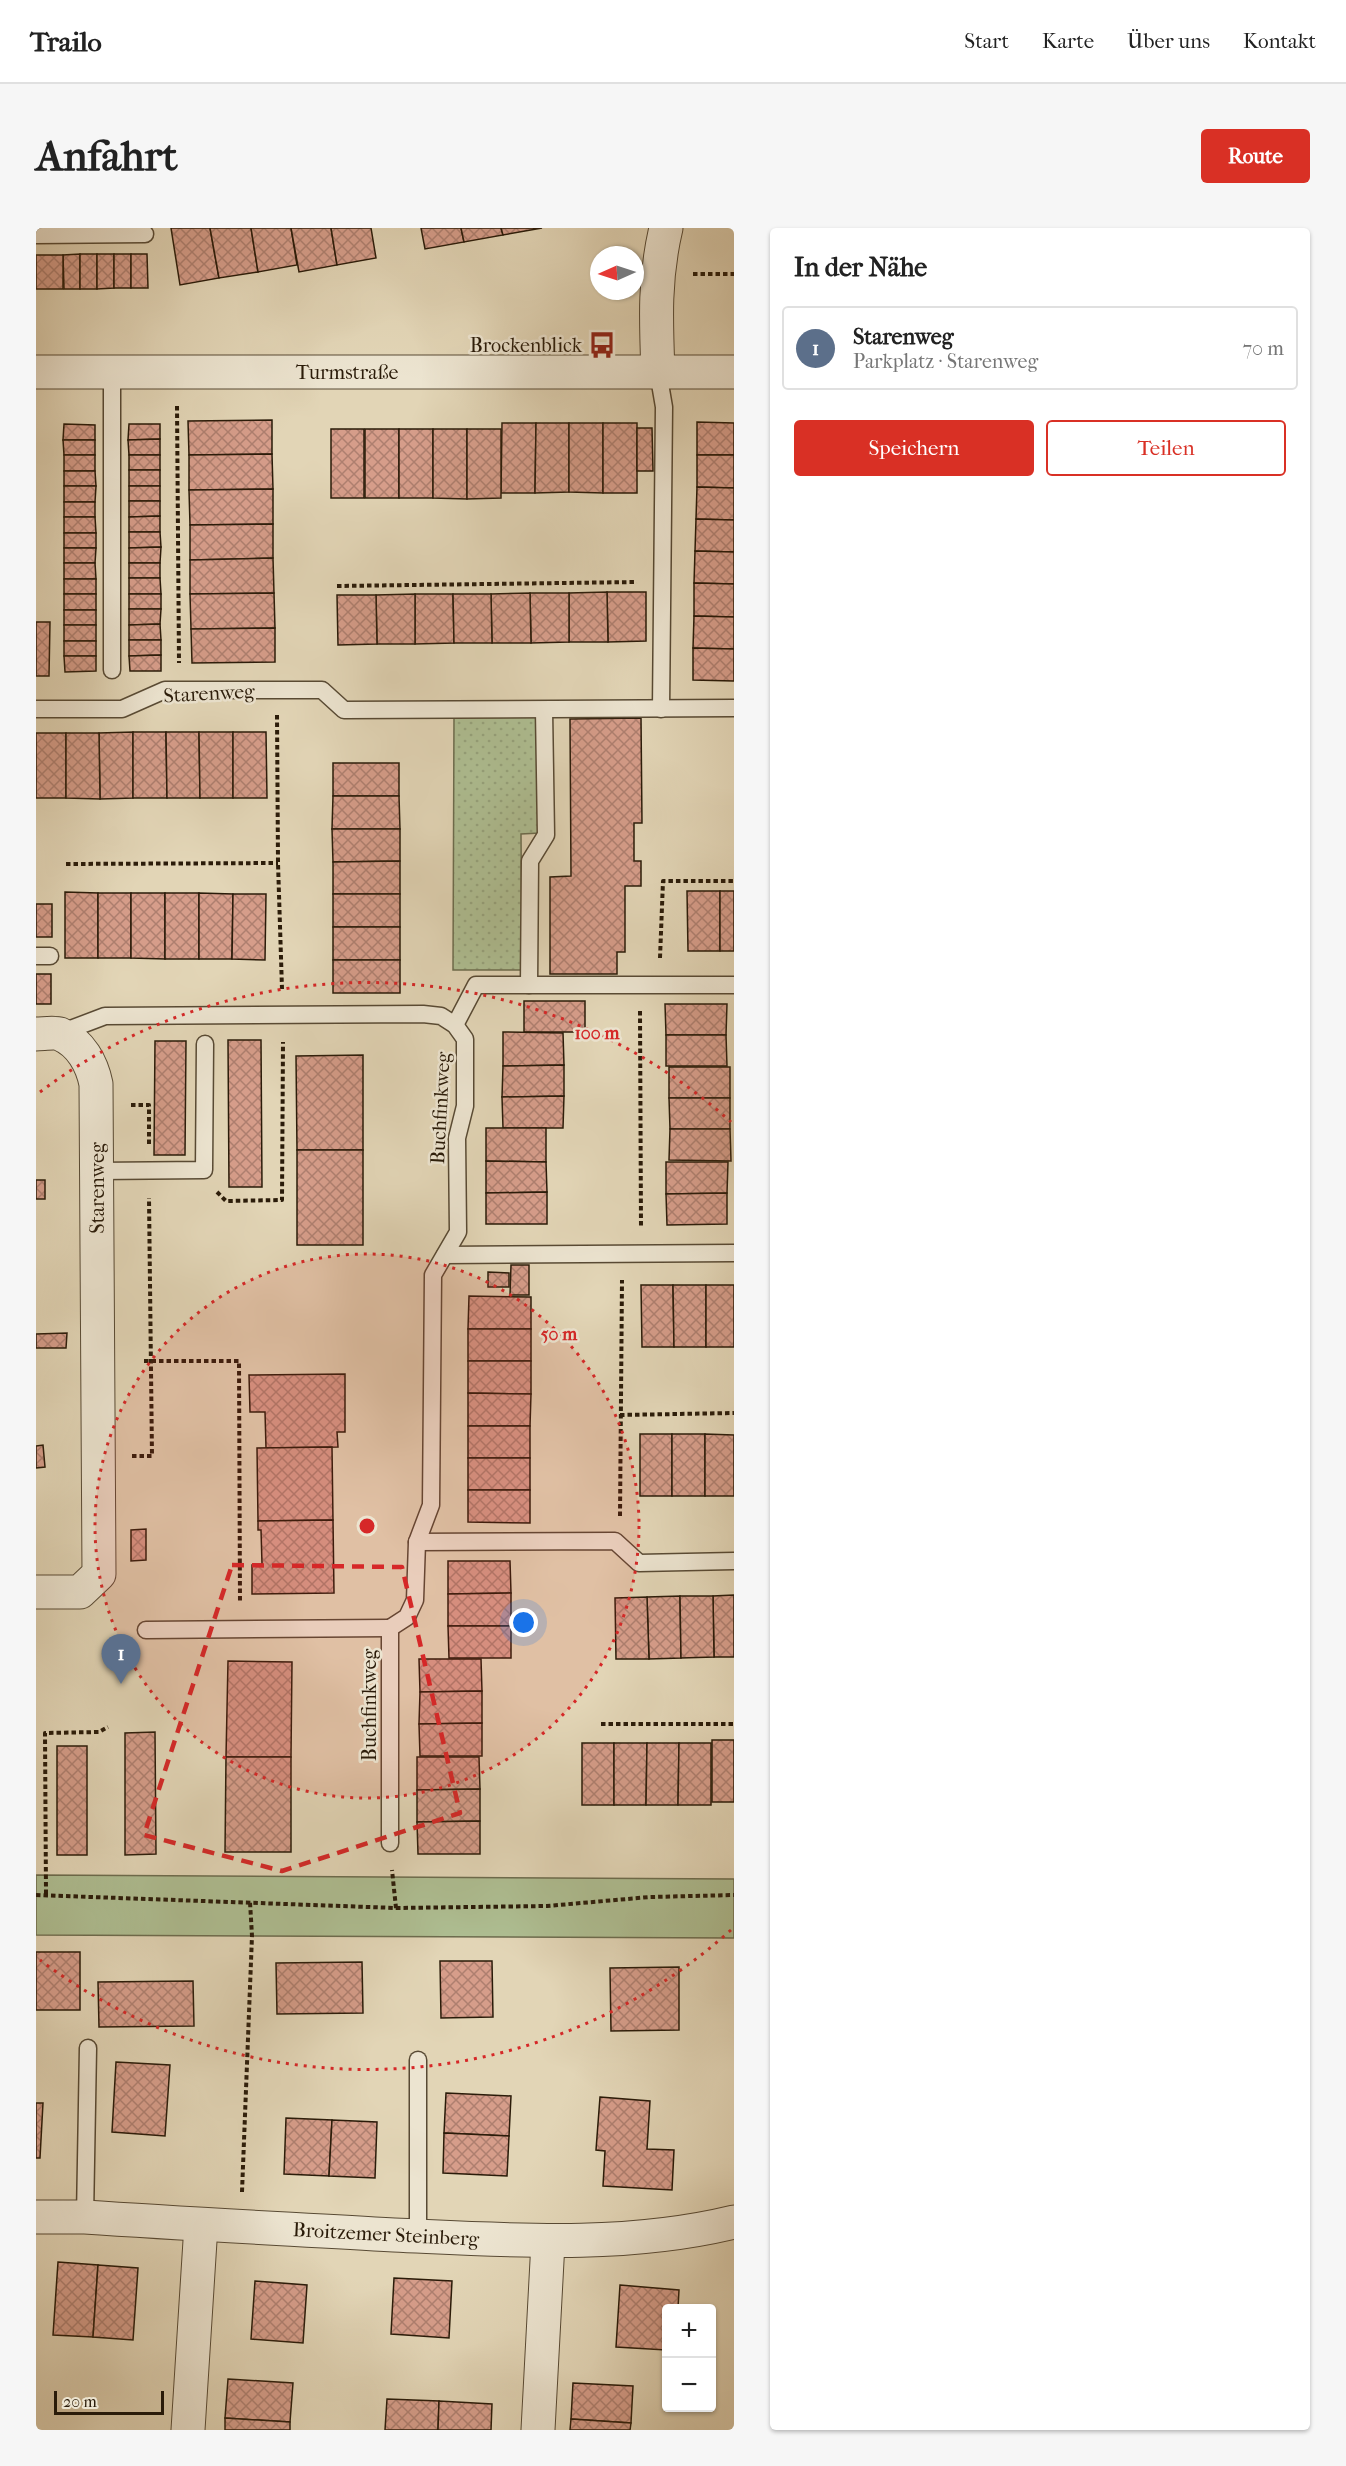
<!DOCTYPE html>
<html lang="de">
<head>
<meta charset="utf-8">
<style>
  body { margin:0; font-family:"IM FELL French Canon",serif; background:#f6f6f6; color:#222 }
  .controls { position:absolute; right:18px; bottom:18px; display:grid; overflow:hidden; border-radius:6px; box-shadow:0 2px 4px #0004 }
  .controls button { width:54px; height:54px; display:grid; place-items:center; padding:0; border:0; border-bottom:2px solid #e0e0e0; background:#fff; color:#222; font:30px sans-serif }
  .compass { position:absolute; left:554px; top:18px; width:54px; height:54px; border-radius:50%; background:#fff; box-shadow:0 2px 4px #0004; rotate:267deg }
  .scale { position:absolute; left:18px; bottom:15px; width:110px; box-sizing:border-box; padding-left:6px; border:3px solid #2a1b09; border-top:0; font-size:16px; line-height:21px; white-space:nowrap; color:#2a1b09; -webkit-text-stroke:4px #ece4d0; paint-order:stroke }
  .you { position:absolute; left:488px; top:1395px; width:21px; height:21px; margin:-15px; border:4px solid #fff; border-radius:50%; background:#1a73e8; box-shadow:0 0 0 9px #1a73e833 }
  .badge { display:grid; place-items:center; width:39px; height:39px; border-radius:50%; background:#d93025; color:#fff; font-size:20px; font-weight:700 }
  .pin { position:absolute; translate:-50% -50px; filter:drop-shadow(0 2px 3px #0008) }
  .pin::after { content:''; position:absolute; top:32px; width:21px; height:18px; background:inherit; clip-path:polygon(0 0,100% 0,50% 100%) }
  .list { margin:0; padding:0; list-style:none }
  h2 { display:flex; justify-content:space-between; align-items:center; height:78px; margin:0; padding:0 24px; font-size:26px }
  h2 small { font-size:20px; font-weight:400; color:#767676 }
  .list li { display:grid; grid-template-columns:39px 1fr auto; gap:18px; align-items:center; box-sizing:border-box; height:84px; margin:0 12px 12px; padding:0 12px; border:2px solid #e0e0e0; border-radius:6px }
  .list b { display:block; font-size:22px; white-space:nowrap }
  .list p { margin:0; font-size:20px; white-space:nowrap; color:#767676 }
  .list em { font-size:20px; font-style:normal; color:#767676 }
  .actions { display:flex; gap:12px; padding:18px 24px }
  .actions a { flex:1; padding:14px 0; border:2px solid #d93025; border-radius:6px; text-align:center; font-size:21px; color:#d93025 }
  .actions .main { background:#d93025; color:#fff }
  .map { position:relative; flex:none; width:698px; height:2202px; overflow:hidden; border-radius:6px }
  header { display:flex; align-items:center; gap:36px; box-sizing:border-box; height:84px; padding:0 30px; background:#fff; border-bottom:2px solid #e0e0e0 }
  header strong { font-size:28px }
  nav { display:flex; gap:33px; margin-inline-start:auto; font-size:21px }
  .intro { display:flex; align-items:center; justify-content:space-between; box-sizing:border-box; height:144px; padding:0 36px }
  h1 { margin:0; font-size:42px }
  .button { padding:15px 27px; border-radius:6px; background:#d93025; color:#fff; font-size:21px; font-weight:700 }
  main { display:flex; gap:36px; padding:0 36px }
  aside { flex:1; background:#fff; border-radius:6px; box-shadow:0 2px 4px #0004 }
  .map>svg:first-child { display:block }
  .green { fill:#aebe92; stroke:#6c6c4e; stroke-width:1.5 }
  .park { fill:url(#park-dots); stroke:#6c6c4e; stroke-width:1.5 }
  .building { fill:url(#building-cross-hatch); stroke:#2a1b09; stroke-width:1.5 }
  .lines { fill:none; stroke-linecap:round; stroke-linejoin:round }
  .service-casing { stroke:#584a34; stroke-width:19 }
  .minor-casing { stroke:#584a34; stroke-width:35 }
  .path { stroke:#2a1b09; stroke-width:4; stroke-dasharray:4.5 3; stroke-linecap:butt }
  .service { stroke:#ece4d0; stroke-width:16 }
  .minor { stroke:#ece4d0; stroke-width:33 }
  .marked { fill:none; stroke:#d62828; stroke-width:4.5; stroke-dasharray:12 8; stroke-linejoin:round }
  .ring { fill:none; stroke:#d62828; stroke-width:3; stroke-dasharray:3 6 }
  .labels { text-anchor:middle; stroke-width:5; stroke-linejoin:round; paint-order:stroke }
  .poi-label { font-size:20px; fill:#2a1b09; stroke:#ece4d0; text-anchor:end }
  .street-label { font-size:20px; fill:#2a1b09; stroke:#ece4d0 }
  .centre { fill:#d62828; stroke:#ece4d0; stroke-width:3 }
  .ring-label { font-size:18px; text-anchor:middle; font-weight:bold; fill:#d62828; stroke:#ece4d0; stroke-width:5; stroke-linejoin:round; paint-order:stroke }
</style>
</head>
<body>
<header>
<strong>Trailo</strong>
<nav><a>Start</a><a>Karte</a><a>Über uns</a><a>Kontakt</a></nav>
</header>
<div class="intro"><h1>Anfahrt</h1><a class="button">Route</a></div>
<main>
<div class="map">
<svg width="698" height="2202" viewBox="0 0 698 2202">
  <defs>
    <pattern id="park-dots" width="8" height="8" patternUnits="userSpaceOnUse" patternTransform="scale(1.5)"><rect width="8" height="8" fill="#aebe92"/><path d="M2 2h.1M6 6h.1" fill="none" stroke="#96a37d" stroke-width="1.8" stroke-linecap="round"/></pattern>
    <pattern id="building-cross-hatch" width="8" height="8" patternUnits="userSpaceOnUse" patternTransform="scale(1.5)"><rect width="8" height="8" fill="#d69d8a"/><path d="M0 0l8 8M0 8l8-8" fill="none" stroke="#ae7f6f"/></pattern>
  </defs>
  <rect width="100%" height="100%" fill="#e2d5b6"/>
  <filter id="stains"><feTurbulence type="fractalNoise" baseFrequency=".00333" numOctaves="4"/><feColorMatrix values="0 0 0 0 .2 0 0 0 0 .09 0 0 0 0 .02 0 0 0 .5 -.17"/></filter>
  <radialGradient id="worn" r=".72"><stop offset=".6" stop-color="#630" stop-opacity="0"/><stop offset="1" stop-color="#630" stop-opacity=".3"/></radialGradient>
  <path class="green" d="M0,1647l698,4v59l-698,-3z"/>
  <path class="park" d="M500,487l4,118 -19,1 1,136h-69l1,-254z"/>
  <g class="building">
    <path d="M135,0h39l9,50 -39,7z"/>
    <path d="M174,0h41l7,44 -39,6z"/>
    <path d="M215,0h40l6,37 -39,7z"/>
    <path d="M255,0h40l6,37 -38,7z"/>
    <path d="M295,0h40l5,30 -39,7z"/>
    <path d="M385,0h40l3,14 -39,7z"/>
    <path d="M425,0h40l2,7 -39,7z"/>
    <path d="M465,0h41l-39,7z"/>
    <path d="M44,26v35h-16l-1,-34z"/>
    <rect x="44" y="26" width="17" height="35"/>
    <path d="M61,26h17v34l-17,1z"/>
    <rect x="78" y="26" width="17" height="34"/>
    <path d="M95,26h16l1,34h-17z"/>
    <rect x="0" y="27" width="27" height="34"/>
    <path d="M236,192v34l-83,1 -1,-34z"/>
    <path d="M661,194l37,1v32h-37z"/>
    <path d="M466,195h34l-1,70h-34z"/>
    <path d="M500,195h33v69l-34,1z"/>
    <path d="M533,195h34v70l-34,-1z"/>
    <rect x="567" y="195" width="34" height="70"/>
    <path d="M28,196l31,1v15h-32z"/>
    <path d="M93,196h31v15l-32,1z"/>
    <path d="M601,200h15l1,43h-16z"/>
    <rect x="295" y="201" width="33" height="69"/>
    <rect x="329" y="201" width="34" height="69"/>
    <rect x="363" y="201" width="34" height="69"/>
    <path d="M397,201h34v70l-34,-1z"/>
    <path d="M431,201h34v69l-34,1z"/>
    <path d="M124,211v16h-31l-1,-15z"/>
    <path d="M27,212h32v15h-31z"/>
    <path d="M236,226l1,35 -84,1v-35z"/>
    <rect x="28" y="227" width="31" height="16"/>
    <rect x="93" y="227" width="31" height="15"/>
    <path d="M661,227h37v33l-37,-1z"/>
    <rect x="93" y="242" width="31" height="16"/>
    <path d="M28,243h31l1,15h-32z"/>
    <path d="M28,258h32l-1,16h-31z"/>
    <rect x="93" y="258" width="31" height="15"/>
    <path d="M661,259l37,1v32l-38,-1z"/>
    <path d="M237,261v35l-83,1 -1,-35z"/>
    <path d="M93,273h31v15l-31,1z"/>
    <rect x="28" y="274" width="31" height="15"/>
    <path d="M124,288v16h-31v-15z"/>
    <path d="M28,289h31l1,16h-32z"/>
    <path d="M660,291l38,1v32l-39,-1z"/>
    <path d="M237,296v34l-83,2v-35z"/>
    <path d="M93,304h31l1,15 -32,1z"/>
    <rect x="28" y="305" width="32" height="15"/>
    <path d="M125,319l-1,16h-31v-15z"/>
    <path d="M28,320h32l-1,15h-31z"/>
    <path d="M659,323l39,1v32l-40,-1z"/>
    <path d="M237,330l1,35 -84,1v-34z"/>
    <path d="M28,335h31l1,16h-32z"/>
    <rect x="93" y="335" width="31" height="15"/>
    <path d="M93,350h31l1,16h-32z"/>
    <rect x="28" y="351" width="32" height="15"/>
    <path d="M658,355l40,1v33l-40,-1z"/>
    <path d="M571,364h39v49l-38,1z"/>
    <path d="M571,364l1,50h-39v-49z"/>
    <path d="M238,365l1,35 -84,1 -1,-35z"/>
    <path d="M494,365h39v49l-38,1z"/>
    <path d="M494,365l1,50h-39l-1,-49z"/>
    <rect x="28" y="366" width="32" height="16"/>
    <rect x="93" y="366" width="32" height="15"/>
    <path d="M379,366h38l1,49 -39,1z"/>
    <path d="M379,366v50h-38l-1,-49z"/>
    <path d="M417,366h38l1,49h-38z"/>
    <path d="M301,367h39l1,49 -39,1z"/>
    <path d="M93,381h32l-1,15 -31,1z"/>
    <rect x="28" y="382" width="32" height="15"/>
    <path d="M658,388l40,1v32l-41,-1z"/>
    <path d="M0,394h14l-1,54h-13z"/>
    <path d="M124,396l1,16h-32v-15z"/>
    <rect x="28" y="397" width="32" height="16"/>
    <path d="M239,400v34l-83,1 -1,-34z"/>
    <path d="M93,412h32v15l-32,1z"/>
    <rect x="28" y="413" width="32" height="15"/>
    <path d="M657,420l41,1v32l-41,-1z"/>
    <path d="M125,427v16h-31l-1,-15z"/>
    <path d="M28,428h32v15l-31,1z"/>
    <path d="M605,490l1,105h-8v38h7v25h-16v66h-8v22h-67v-97l21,-1 -1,-157z"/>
    <path d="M97,504v66l-33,1 -1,-66z"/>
    <path d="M97,504h33l1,66h-34z"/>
    <path d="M130,504h33l1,66h-33z"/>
    <path d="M163,504h34v66h-33z"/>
    <path d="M197,504h33l1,66h-34z"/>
    <rect x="0" y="505" width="30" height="65"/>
    <path d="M30,505h33l1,66 -34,-1z"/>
    <rect x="297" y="535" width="66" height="33"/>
    <path d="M297,568h66l1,33h-68z"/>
    <path d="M296,601h68v32l-67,1z"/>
    <path d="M364,633v33h-67v-32z"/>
    <path d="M651,663h33v60h-32z"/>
    <rect x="684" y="663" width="14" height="60"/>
    <path d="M29,664l33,1v65h-33z"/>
    <rect x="62" y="665" width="33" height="65"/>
    <path d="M95,665h34v66l-34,-1z"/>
    <rect x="129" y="665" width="34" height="66"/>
    <path d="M163,665l34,1 -1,65h-33z"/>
    <path d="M197,666h33l-1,66 -33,-1z"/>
    <rect x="297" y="666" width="67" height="33"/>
    <rect x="0" y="676" width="16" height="33"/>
    <rect x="297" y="699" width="67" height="33"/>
    <rect x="297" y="732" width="67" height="33"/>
    <rect x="0" y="746" width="15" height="30"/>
    <rect x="488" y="773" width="61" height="31"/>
    <path d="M629,776h62l-1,31h-60z"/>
    <path d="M467,804l60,1 1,32 -61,1z"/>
    <path d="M630,807h60l1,31h-61z"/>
    <path d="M192,812h33l1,147h-33z"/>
    <path d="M119,813h31l-1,114h-31z"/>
    <path d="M327,827v95h-66l-1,-94z"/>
    <path d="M528,837v31l-62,1 1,-31z"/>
    <rect x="633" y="839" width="61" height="31"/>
    <path d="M528,868l-1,32h-60l-1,-31z"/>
    <path d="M633,870h61v31h-60z"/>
    <path d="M450,900h60v34l-60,-1z"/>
    <path d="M634,901h60l1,32 -62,-1z"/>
    <rect x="261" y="922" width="66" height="95"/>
    <path d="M450,933l60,1 1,30 -61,1z"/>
    <path d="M630,934h62l-1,31 -61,1z"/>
    <rect x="0" y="952" width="9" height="19"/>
    <path d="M511,964v32h-61v-31z"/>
    <path d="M691,965v31l-60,1 -1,-31z"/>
    <path d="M475,1037h18v30h-19z"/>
    <path d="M452,1044l21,1v14h-21z"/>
    <path d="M605,1057h32l1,62h-32z"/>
    <path d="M637,1057h33v62h-32z"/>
    <rect x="670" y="1057" width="28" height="62"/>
    <path d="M433,1068l62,1v32h-63z"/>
    <rect x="432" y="1101" width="63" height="32"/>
    <path d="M31,1105l-1,15h-30v-14z"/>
    <path d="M432,1133h63v33l-63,-1z"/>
    <path d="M309,1146v58h-8l1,15 -72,1 -1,-36h-15l-1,-37z"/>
    <path d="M432,1165l63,1 -1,32h-62z"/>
    <rect x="432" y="1198" width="62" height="32"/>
    <rect x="604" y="1206" width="32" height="62"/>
    <rect x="636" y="1206" width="33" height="62"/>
    <path d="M669,1206l29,1v61h-29z"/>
    <path d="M7,1217l2,22 -9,1v-22z"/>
    <path d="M296,1219l1,73 -75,1 -1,-73z"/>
    <rect x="432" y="1230" width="62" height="32"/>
    <path d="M432,1262h62v33l-62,-1z"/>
    <path d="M297,1292l1,73 -82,1v-29l10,-1 -1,-34h-3v-9z"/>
    <path d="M110,1301v31l-15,1v-31z"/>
    <path d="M412,1333h62l1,32 -63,1z"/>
    <path d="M475,1365v33h-63v-32z"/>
    <path d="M698,1367v62h-20l-1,-61z"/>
    <path d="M644,1368l1,62 -32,1 -2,-62z"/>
    <path d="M644,1368h33l1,61 -33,1z"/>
    <path d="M611,1369l2,62h-33l-1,-61z"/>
    <path d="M412,1398h63v32h-62z"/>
    <path d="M383,1431h62l1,32 -62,1z"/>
    <path d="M192,1433l64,1 -1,95h-65z"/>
    <path d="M446,1463v32l-63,1 1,-32z"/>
    <path d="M446,1495v33h-62l-1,-32z"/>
    <path d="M119,1504l1,122 -31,1v-122z"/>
    <rect x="676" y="1512" width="22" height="62"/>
    <rect x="546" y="1515" width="32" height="62"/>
    <path d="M578,1515h33l-1,62h-32z"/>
    <path d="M611,1515h32l-1,62h-32z"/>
    <path d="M643,1515h32v62h-33z"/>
    <rect x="21" y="1518" width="30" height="109"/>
    <path d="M190,1529h65v95h-66z"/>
    <path d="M381,1529h62l1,32 -63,1z"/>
    <path d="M444,1561v32l-63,1v-32z"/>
    <path d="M444,1593v33h-62l-1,-32z"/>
    <rect x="0" y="1724" width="44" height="58"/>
    <path d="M404,1733h52l1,56 -52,1z"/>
    <path d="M326,1734l1,51 -86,1 -1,-51z"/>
    <path d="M643,1739v63l-68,1 -1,-63z"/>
    <path d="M157,1753l1,45 -95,1 -1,-45z"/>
    <path d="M80,1834l54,3 -5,71 -53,-4z"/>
    <path d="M410,1865l65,3 -2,40 -65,-3z"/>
    <path d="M564,1869l50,4 -3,48 27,1 -2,40 -69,-4 2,-35 -9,-1z"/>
    <path d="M0,1875h7l-3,55h-4z"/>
    <path d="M250,1890l46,2 -3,56 -45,-2z"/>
    <path d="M296,1892l45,2 -2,56 -46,-2z"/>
    <path d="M408,1905l65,3 -2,40 -64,-3z"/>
    <path d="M22,2034l40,3 -5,72 -40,-2z"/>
    <path d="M62,2037l40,3 -5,72 -40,-3z"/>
    <path d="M358,2050l58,3 -3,57 -58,-4z"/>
    <path d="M219,2053l52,4 -4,58 -52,-4z"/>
    <path d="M584,2057l59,5 -1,18h-12v42l-50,-3z"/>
    <path d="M192,2151l65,4 -3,39 -65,-4z"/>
    <path d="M537,2155l60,3 -2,37 -60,-4z"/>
    <path d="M351,2171l52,2 -1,29h-53z"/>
    <path d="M403,2173l53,3 -1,26h-53z"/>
    <path d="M189,2190l65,4v8h-65z"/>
    <path d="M535,2191l60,4 -1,7h-60z"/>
  </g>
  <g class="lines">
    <defs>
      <g id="service">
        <path d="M0,7l109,-1"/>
        <path d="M622,144l6,35 -3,302"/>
        <path d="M76,442v-298"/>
        <path d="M0,481h86l43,-19h157l22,20 390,-2"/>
        <path d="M0,728h14"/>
        <path d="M493,757l1,-124 16,-26 -2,-125"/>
        <path d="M419,797l21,-40h258"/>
        <path d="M24,805l45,-17 318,-2 18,2 14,9 10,14v67l-8,32 1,94 -25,43 -2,230 -14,37 -2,58 -8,17 -17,11"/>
        <path d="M61,943l107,-1 1,-126"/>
        <path d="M409,1027l289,-2"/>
        <path d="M381,1314l198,-1 24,22 95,-2"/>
        <path d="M110,1402l244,-2"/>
        <path d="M354,1615v-215"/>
        <path d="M382,1832v176"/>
        <path d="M49,1989l3,-169"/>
      </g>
      <g id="minor">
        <path d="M0,144h698"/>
        <path d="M622,144c-2,-51 -4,-93 8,-144"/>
        <path d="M0,806c7,0 18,-2 24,0 21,9 32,30 36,50l3,490 -19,18h-44"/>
        <path d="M0,1989h49c103,7 206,12 309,18 113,5 229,14 340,-13"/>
        <path d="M152,2202l13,-205"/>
        <path d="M502,2202l10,-188"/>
      </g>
    </defs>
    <use href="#service" class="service-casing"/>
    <use href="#minor" class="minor-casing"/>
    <g class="path">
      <path d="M657,46h41"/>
      <path d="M141,178l2,257"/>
      <path d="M301,358l300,-4"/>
      <path d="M241,487l1,148 4,126"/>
      <path d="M30,636l212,-1"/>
      <path d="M624,730l3,-77h71"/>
      <path d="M604,783l1,217"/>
      <path d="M95,877h18v41"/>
      <path d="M181,964l9,9 56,-1 1,-158"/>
      <path d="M108,1133h95l1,242"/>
      <path d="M584,1187l114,-2"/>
      <path d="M96,1228h20l-3,-258"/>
      <path d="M584,1288l2,-236"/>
      <path d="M565,1496h133"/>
      <path d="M10,1666l-1,-161 54,-1 9,-5"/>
      <path d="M0,1667l360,13 -4,-38"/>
      <path d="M360,1680l151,-2 103,-9 84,-2"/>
      <path d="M206,1964l10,-256 -2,-34"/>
    </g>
    <use href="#service" class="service"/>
    <use href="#minor" class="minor"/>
  </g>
  <path class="marked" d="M196,1337l170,2 58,246 -178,58 -138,-36z"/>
  <circle cx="331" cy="1298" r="272" fill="#d62828" fill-opacity=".12"/>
  <g class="ring">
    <circle cx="331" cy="1298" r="272"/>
    <path d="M695 1702A544 544 0 0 1 4 1732M4 864A544 544 0 0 1 695 894"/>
  </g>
  <defs>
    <symbol id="bus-bare" viewBox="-9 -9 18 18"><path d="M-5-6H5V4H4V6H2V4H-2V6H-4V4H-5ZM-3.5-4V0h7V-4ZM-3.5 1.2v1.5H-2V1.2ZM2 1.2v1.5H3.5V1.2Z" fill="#8f2418" stroke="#ece4d0" stroke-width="2.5" paint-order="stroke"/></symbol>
  </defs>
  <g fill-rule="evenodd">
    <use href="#bus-bare" x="547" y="98" width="38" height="38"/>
  </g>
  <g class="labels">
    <g class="poi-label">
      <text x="546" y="124">Brockenblick</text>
    </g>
    <g class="street-label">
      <text x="311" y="151">Turmstraße</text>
      <text transform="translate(173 465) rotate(-3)" y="7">Starenweg</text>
      <text transform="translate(404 880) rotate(-87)" y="7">Buchfinkweg</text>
      <text transform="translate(61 960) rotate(-90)" y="7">Starenweg</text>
      <text transform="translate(333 1477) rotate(-90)" y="7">Buchfinkweg</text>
      <text transform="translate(350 2006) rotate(3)" y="7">Broitzemer Steinberg</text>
    </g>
  </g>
  <circle cx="331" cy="1298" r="9" class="centre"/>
  <g class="ring-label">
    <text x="561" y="811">100 m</text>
    <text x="523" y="1112">50 m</text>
  </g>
  <rect width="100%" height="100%" filter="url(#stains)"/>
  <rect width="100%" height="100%" fill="url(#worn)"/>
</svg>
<div class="controls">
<button>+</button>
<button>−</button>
</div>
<svg class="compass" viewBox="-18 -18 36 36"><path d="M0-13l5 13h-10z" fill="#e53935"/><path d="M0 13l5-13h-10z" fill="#767676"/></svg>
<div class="scale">20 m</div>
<div class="you"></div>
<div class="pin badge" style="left:85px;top:1456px;background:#5c6f8a">1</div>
</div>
<aside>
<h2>In der Nähe<small></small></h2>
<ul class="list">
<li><span class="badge" style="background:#5c6f8a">1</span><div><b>Starenweg</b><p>Parkplatz · Starenweg</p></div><em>70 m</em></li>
</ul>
<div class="actions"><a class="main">Speichern</a><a>Teilen</a></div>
</aside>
</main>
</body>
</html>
